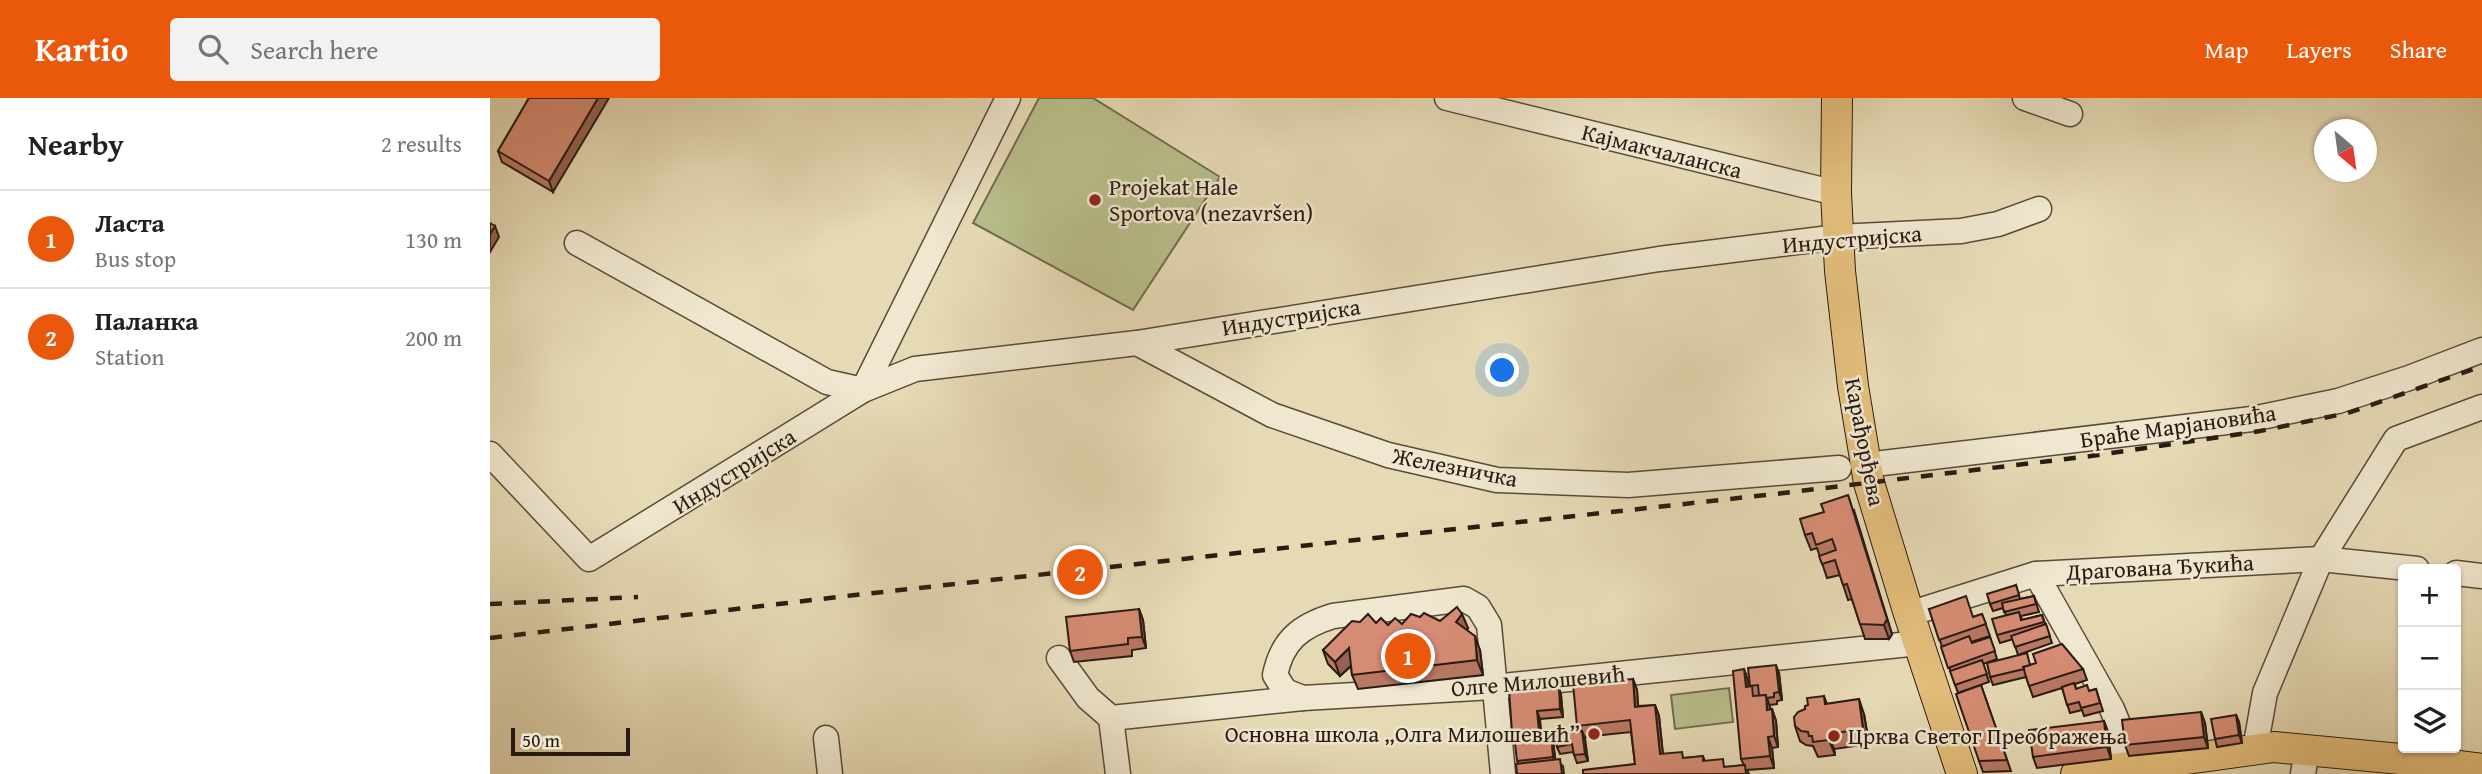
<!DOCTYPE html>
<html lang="en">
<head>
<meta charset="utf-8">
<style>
  body { margin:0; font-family:"Gentium Book Plus",serif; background:#f2f2f2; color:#202124 }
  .controls { position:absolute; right:21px; bottom:21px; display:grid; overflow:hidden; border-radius:7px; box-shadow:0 2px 5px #0004 }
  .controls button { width:63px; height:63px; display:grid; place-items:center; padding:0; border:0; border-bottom:2px solid #e0e0e0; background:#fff; color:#202124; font:35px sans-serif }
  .compass { position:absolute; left:1824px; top:21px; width:63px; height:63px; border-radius:50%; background:#fff; box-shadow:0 2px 5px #0004; rotate:151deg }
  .scale { position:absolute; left:21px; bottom:18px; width:119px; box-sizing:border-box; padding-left:7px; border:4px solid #291b13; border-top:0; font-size:19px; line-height:24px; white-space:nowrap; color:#291b13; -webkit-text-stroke:5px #efe7cf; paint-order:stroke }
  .you { position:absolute; left:1013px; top:273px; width:24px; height:24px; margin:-18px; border:5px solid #fff; border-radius:50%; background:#1a73e8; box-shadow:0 0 0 10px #1a73e833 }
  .badge { display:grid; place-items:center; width:46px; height:46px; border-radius:50%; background:#ea580c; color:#fff; font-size:23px; font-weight:700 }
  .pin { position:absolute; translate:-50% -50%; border:4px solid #fff; box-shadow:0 2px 7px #0006 }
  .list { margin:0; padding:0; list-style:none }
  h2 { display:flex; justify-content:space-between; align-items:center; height:91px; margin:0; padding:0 28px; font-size:30px }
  h2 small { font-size:23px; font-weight:400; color:#757577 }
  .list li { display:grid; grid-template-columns:46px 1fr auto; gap:21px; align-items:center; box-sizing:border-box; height:98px; padding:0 28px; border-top:2px solid #e0e0e0 }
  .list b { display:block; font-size:26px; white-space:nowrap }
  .list p { margin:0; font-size:23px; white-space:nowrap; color:#757577 }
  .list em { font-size:23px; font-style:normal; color:#757577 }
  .icon { flex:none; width:38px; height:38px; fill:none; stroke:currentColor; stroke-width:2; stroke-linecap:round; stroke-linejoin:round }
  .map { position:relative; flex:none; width:1992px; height:676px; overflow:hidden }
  header { display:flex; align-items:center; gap:42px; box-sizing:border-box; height:98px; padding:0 35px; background:#ea580c; color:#fff }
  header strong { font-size:33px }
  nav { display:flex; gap:38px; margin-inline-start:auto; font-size:24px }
  .search { width:490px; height:63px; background:#f2f2f2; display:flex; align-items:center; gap:18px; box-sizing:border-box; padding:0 24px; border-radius:7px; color:#757577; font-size:26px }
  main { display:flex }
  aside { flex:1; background:#fff }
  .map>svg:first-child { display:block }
  .green { fill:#b8be8b; stroke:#706c4f; stroke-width:2 }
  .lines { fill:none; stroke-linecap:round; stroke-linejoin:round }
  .minor-casing { stroke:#584b3c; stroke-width:27 }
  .major-casing { stroke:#291b13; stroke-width:32 }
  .minor { stroke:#efe7cf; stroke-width:24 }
  .major { stroke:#e3bd7a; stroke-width:30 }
  .rail { stroke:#291b13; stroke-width:4.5; stroke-dasharray:12 12; stroke-linecap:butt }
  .wall { fill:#b87864; stroke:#291b13; stroke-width:2 }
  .shaded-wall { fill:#966251; stroke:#291b13; stroke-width:2 }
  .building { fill:#d68c74; stroke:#291b13; stroke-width:2 }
  .poi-dot { fill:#8f2418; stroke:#efe7cf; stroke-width:2.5 }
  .labels { text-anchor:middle; stroke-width:5; stroke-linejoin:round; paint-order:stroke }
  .street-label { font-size:23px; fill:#291b13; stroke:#efe7cf }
  .poi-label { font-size:23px; fill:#291b13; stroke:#efe7cf; text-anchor:start }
</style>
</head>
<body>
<header>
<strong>Kartio</strong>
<div class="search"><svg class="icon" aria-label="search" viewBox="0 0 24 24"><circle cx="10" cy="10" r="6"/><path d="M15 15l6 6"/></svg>Search here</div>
<nav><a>Map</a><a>Layers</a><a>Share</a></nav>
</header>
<main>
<aside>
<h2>Nearby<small>2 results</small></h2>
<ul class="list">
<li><span class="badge">1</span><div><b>Ласта</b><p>Bus stop</p></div><em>130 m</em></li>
<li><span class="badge">2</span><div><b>Паланка</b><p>Station</p></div><em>200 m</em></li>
</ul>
</aside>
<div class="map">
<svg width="1992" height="676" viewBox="0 0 1992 676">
  <rect width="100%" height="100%" fill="#e6dab5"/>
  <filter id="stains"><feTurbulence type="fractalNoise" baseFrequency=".00286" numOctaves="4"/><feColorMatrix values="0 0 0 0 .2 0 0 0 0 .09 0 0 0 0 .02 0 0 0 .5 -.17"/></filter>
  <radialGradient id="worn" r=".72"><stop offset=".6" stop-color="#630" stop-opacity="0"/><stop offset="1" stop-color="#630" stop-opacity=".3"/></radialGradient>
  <g class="green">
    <path d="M549,0h54l127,79 -87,133 -160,-87z"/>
    <path d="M1239,590l4,34 -58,7 -4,-34z"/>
  </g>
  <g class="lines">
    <defs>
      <g id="minor">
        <path d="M957,0l389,95"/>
        <path d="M1535,0l45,16"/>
        <path d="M87,145l250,139 36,8 145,-292"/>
        <path d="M647,245l135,72 116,40 109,25 131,5 211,-17"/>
        <path d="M0,356l99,105 274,-169 52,-21 222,-26 522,-84 179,-22 123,-6 37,-7 41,-15"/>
        <path d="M1376,367l386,-46 86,-18 71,-23 73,-28"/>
        <path d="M1966,475l26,3"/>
        <path d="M1546,476l76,135 7,17 4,42"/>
        <path d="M1419,516l127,-40 285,-15 96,10"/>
        <path d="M569,560l29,40 23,20 192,-20 190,-11 426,-44"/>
        <path d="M813,600l-18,-7 -10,-16c7,-34 25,-49 58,-59l131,-17 14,8 11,18 14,149"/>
        <path d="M621,620l7,56"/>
        <path d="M336,640l4,36"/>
        <path d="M1765,651l10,-56 56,-134 75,-120 86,-32"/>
        <path d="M1813,676l4,-24"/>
      </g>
      <g id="major">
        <path d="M1347,0l-1,95 4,78 13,115 16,97 40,131 53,160"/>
        <path d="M1586,676l198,-27 147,14 61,8"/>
      </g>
    </defs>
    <use href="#minor" class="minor-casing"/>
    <use href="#major" class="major-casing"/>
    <use href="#minor" class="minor"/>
    <use href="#major" class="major"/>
    <g class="rail">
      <path d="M0,506l148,-7"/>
      <path d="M0,540l365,-43 920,-101 316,-38 169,-25 88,-18 134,-47"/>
    </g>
  </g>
  <g class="wall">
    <path d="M39,0l24,94 -51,-30 -4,-11z"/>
    <path d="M1364,412l38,124 -3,5h-24l-13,-40 -4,1 -8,-25 -13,3 -10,-30 -6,2 -6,-15z"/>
    <path d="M1526,487l4,14 14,-3 5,16 -18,4 1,4 20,-5 10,28 -34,12 -5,-16 -13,4 -3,-8 9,-20 -3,-7 -10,3 -3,-7z"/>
    <path d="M649,511l4,11 3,28 -14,2v6l-58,6 -4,-11z"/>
    <path d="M1439,511l44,8 9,-3 8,22 -19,6 1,1 18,-6 7,22 -14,5 6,18 -31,11z"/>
    <path d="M950,523l28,7 -1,2 13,20 3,25 -125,14 -6,-14 -1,-9 -11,10 -12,-12 -5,-14 37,-28 16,1 12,2z"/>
    <path d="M1541,567l52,4 4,11 -12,4 1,5 13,2 7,-2 7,22 -19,5 -2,-6 -12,3 -8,-25 -29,9 -7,-20 -33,8 -3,-8z"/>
    <path d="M1254,571l4,12 1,6 30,-14 3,27 -5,1v3l-8,1 1,5 2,-1 4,12 2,26 -6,1 2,20 -27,2 2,4h-166l52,-10 -4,-32 -47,5 4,24 -11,2 -4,-11 -13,2 -3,-7 22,-16 -2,-5 56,-47 4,11 1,16 17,-1 4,11 4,38 22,4 18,-2 2,5 21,6 18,-2 -3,-6z"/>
    <path d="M1491,587l30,86 -28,1 -4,-11z"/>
    <path d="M1069,589l2,8 2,22 -23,2 1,14 12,7 2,19 8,7 1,8h-47l1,-11 -3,-24 -3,-7z"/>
    <path d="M1334,598l3,8 37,10 5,30 -35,5 1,6 -17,2 -5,-11 -7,-1 -6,-4 -5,-15 13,-21z"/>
    <path d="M1711,614l4,11 3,25 -79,8 -4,-11z"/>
    <path d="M1746,617l3,7 3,21 -25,4 -2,-8z"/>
    <path d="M1614,623l4,11 3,27 -74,9 -4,-11z"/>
  </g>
  <g class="shaded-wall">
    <path d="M108,0h11l-56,94 -4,-11z"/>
    <path d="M5,128l4,11 -9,15v-18z"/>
    <path d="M1358,397l44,139 -3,5 -5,-14z"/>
    <path d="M649,511l4,11 3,28 -4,-11z"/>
    <path d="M972,516l6,14 -6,9 -6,-15z"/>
    <path d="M985,538l5,14 3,25 -6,-15z"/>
    <path d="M859,550l6,14 -15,14 -5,-14z"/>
    <path d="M1286,567l3,8 3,27 -3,-8z"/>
    <path d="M1254,571l4,12 2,17 -4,-11z"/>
    <path d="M1143,581l4,11 2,28 -4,-11z"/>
    <path d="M1069,589l2,8 2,22 -3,-8z"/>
    <path d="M1276,597l4,12 1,14 -4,-11z"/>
    <path d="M1369,601l5,15 5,30 -6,-15z"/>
    <path d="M1165,607l4,11 5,49 -4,-11z"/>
    <path d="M1282,611l4,12 2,26 -4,-11z"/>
    <path d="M1047,613l3,8 1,19 -2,-8z"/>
    <path d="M1711,614l4,11 3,25 -4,-11z"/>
    <path d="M1746,617l3,7 3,21 -3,-8z"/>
    <path d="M1614,623l4,11 3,27 -4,-12z"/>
    <path d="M1092,633l3,7 3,23 -3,-7z"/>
    <path d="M1061,634l2,8 3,25 -3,-8z"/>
    <path d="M1338,636l6,15 1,6 -6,-15z"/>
    <path d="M1278,639l4,11 2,20 -4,-12z"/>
  </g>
  <g class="building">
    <path d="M39,0h69l-49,83 -51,-30z"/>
    <path d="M0,125l5,3 -5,8z"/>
    <path d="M1358,397l39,124 -3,6 -24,-1 -13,-40 -4,1 -8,-25 -13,4 -3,-8 17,-6 -4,-11 -16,6 -4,-12 -7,2 -5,-16 24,-7 -3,-8z"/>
    <path d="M1526,487l3,10 -29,9 -3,-10z"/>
    <path d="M1476,498l7,21 9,-3 4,10 -47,16 -10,-31z"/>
    <path d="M1544,498l2,8 -32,8 -2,-9z"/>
    <path d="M967,509l5,7 -6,8 19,14 2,24 -125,15 -3,-27 -14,14 -12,-12 29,-29 8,1 8,-8 8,9 5,-5 7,7 7,-7 7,6 9,-10 9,3 4,-4 16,8z"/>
    <path d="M649,511l3,28 -14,1v6l-58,7 -4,-34z"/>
    <path d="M1529,514l2,8 21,-5 2,7 -47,13 -5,-16z"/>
    <path d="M1556,526l4,12 -35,11 -4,-11z"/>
    <path d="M1479,538l3,7 18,-6 5,14 -47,17 -7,-21z"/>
    <path d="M1572,546l21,25 -54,17 -6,-19 13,-4 -3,-9z"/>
    <path d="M1537,555l3,12 -7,2 1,2 -34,8 -3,-14z"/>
    <path d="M1492,562l5,14 -32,11 -5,-14z"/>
    <path d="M1286,567l3,27 -5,1v4l-8,1v-3l-7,1 -1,-11 -8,1 -2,-18z"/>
    <path d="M1254,571l2,18 6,-1 1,10 13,-1 1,15 5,-1 2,27 -6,1 2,19 -29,3 -8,-88z"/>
    <path d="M1143,581l2,28 20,-2 5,49 22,-2 1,6 20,-2v5l20,-2 1,8 21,-2 1,9h-163v-4l52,-6 -5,-44 -53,6 -4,-42z"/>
    <path d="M1584,585l2,6 11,-4 2,6 7,-2 4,14 -19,5 -2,-6 -12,3 -5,-18z"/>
    <path d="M1491,587l26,75 -28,1 -23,-67z"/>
    <path d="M1069,589l1,22 -23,2 2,19 -27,2 -3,-42z"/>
    <path d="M1334,598l1,8 34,-5 4,30 -35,5 1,6 -16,2 -1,-6h-3l-1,-4 -7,-1 -6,-5 -1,-9 4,-5 7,-3v-3l3,-1 -1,-7z"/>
    <path d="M1711,614l3,25 -79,8 -3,-25z"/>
    <path d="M1746,617l3,20 -24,4 -4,-20z"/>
    <path d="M1614,623l3,26 -74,10 -4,-27z"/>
    <path d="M1092,633l3,23 -11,1 -2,-11 -15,3 -2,-12z"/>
    <path d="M1061,634l2,25 -36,4 -3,-26z"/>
    <path d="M1070,661l2,15h-45l-1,-10z"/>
  </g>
  <g class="poi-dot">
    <circle cx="605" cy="102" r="7"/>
    <circle cx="1104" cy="636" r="7"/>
    <circle cx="1344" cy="638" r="7"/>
  </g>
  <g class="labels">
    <g class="street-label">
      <text transform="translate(1172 53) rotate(14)" y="8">Кајмакчаланска</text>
      <text transform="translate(1362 141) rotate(-5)" y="8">Индустријска</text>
      <text transform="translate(801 219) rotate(-9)" y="8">Индустријска</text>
      <text transform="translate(1688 328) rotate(-8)" y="8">Браће Марјановића</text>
      <text transform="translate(1375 344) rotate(79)" y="8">Карађорђева</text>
      <text transform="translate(965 369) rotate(11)" y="8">Железничка</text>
      <text transform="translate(244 373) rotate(-32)" y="8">Индустријска</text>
      <text transform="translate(1670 469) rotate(-3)" y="8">Драгована Ђукића</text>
      <text transform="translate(1048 583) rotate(-5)" y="8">Олге Милошевић</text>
    </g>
    <g class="poi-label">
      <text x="619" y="97">Projekat Hale<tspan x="619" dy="26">Sportova (nezavršen)</tspan></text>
      <text x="1090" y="644" text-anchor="end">Основна школа „Олга Милошевић”</text>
      <text x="1358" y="646">Црква Светог Преображења</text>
    </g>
  </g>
  <rect width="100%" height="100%" filter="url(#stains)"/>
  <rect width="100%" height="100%" fill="url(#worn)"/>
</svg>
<div class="controls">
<button>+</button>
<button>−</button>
<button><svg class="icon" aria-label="layers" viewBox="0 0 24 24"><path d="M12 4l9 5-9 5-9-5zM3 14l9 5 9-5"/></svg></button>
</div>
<svg class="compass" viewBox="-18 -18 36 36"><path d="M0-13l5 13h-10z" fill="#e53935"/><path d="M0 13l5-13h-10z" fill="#757577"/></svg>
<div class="scale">50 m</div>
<div class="you"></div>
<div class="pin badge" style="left:918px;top:558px">1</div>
<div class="pin badge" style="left:590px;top:474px">2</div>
</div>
</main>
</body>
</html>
